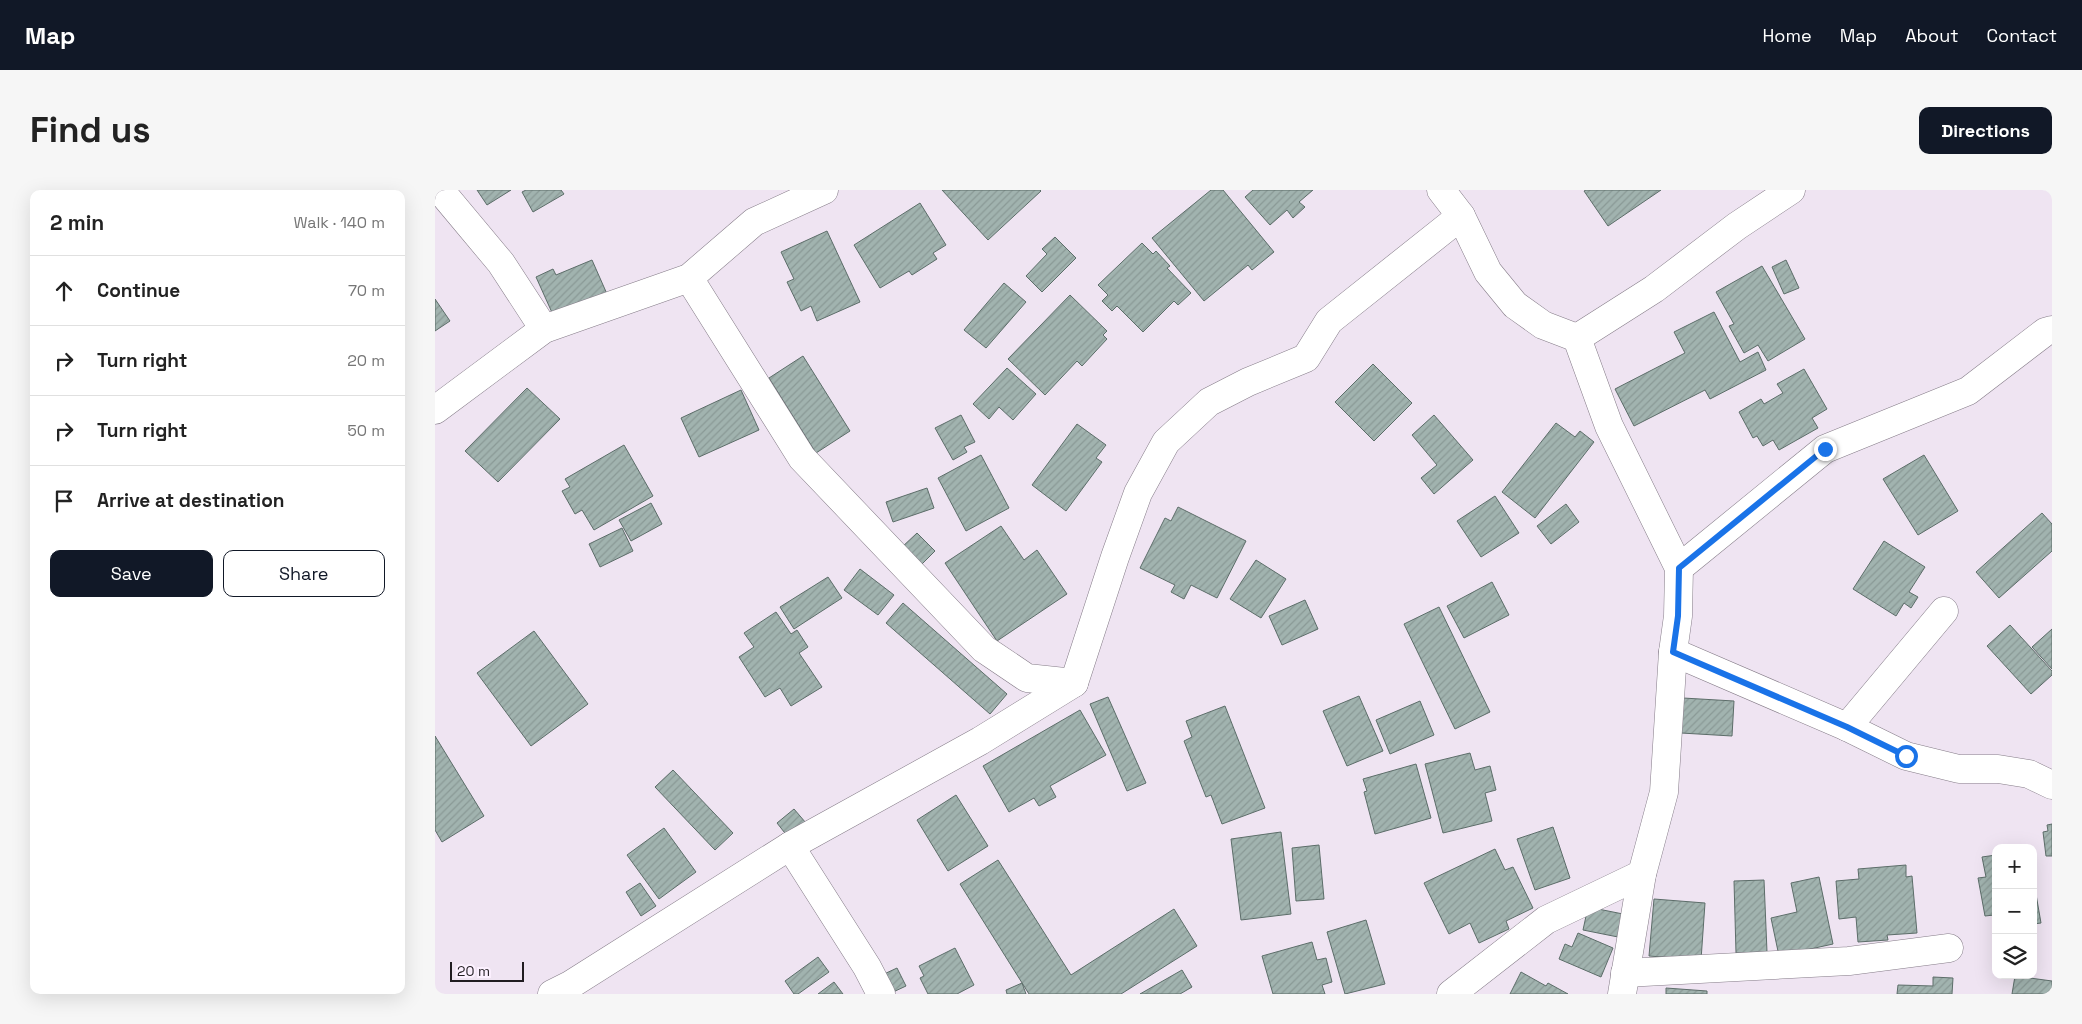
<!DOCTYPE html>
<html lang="en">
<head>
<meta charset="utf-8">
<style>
  body { margin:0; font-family:"Space Grotesk",sans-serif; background:#f6f6f6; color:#222 }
  .controls { position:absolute; right:15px; bottom:15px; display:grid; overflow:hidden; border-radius:10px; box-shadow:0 5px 20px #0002 }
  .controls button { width:45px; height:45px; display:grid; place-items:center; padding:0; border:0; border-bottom:1px solid #e0e0e0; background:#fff; color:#222; font:25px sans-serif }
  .scale { position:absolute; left:15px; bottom:12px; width:74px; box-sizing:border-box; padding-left:5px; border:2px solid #201c21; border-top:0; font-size:14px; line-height:18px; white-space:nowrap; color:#201c21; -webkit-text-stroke:4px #fcf1ff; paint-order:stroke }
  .stop { position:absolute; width:15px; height:15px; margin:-11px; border:4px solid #1a73e8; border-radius:50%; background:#fff }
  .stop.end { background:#1a73e8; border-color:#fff; box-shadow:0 1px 5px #0008 }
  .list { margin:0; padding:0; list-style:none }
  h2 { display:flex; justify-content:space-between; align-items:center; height:65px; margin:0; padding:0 20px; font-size:21px }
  h2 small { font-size:16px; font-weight:400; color:#767676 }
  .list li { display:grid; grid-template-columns:32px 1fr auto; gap:15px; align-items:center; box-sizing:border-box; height:70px; padding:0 20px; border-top:1px solid #e0e0e0 }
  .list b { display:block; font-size:19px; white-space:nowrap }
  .list em { font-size:16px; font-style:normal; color:#767676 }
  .actions { display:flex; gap:10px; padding:15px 20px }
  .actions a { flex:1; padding:11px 0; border:1px solid #111827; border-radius:10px; text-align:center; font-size:18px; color:#111827 }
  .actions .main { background:#111827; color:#fff }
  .icon { flex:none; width:28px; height:28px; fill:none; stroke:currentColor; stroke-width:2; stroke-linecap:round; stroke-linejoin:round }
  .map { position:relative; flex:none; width:1617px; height:804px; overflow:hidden; border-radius:10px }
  header { display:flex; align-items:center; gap:30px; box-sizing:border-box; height:70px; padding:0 25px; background:#111827; color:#fff }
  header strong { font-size:24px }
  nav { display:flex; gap:28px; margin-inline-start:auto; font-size:18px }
  .intro { display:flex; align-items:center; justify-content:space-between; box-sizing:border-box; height:120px; padding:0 30px }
  h1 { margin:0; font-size:35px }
  .button { padding:12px 22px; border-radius:10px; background:#111827; color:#fff; font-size:18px; font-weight:700 }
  main { display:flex; gap:30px; padding:0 30px }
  aside { flex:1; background:#fff; border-radius:10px; box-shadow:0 5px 20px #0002 }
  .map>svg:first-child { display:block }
  .building { fill:url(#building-hatch); stroke:#5c6d69 }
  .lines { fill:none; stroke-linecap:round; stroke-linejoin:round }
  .minor-casing { stroke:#857c88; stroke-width:29 }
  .minor { stroke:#fff; stroke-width:28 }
  .route { stroke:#1a73e8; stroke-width:6 }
</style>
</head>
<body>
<header>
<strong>Map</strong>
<nav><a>Home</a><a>Map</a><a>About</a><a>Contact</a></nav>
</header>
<div class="intro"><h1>Find us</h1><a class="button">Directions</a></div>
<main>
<aside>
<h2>2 min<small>Walk · 140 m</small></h2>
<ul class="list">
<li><svg class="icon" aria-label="ahead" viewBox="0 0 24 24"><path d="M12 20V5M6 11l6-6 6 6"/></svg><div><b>Continue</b></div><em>70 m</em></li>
<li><svg class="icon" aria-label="right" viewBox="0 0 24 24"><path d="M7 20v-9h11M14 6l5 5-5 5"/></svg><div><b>Turn right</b></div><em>20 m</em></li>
<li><svg class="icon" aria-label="right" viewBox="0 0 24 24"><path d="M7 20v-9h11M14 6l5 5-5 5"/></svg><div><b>Turn right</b></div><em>50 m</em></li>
<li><svg class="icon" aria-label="arrive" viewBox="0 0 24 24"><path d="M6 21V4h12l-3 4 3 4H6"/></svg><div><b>Arrive at destination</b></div></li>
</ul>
<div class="actions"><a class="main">Save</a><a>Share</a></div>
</aside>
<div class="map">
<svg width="1617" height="804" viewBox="0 0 1617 804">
  <defs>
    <pattern id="building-hatch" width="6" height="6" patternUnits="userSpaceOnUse" patternTransform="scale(1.25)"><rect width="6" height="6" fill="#a1b3af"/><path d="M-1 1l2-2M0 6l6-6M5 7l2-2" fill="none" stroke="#8a9996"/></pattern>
  </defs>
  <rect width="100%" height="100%" fill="#efe4f2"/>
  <g class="building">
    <path d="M42,0h34l-24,15z"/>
    <path d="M91,0h35l3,4 -31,18 -11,-20z"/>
    <path d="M507,0h98l1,1 -53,49z"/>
    <path d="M776,0h12l51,62 -22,18 -4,-5 -44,36 -52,-63z"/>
    <path d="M818,0h60l-14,12 6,5 -12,11 -6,-8 -17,15 -25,-28z"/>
    <path d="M1151,0h75l-53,36 -24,-35z"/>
    <path d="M485,13l26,42 -13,8 4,6 -25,16 -3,-4 -29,17 -26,-43z"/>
    <path d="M392,41l33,71 -43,19 -6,-15 -10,5 -14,-29 7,-3 -13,-27z"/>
    <path d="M620,47l21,21 -34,34 -16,-16 21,-22 -5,-5z"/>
    <path d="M707,53l11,11 3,-3 14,15 -3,2 24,25 -13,12 -4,-4 -31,31 -26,-26 -5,5 -10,-10 6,-6 -10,-10z"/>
    <path d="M157,70l15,34 -53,23 -18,-40 17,-8 3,6z"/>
    <path d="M1351,70l13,28 -15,6 -12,-27z"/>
    <path d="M1327,76l43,73 -37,22 -10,-16 -14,8 -15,-27 5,-2 -18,-32z"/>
    <path d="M569,93l22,19 -40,46 -22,-18z"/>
    <path d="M635,105l37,36 -4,4 4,4 -25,27 -5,-5 -32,34 -37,-36z"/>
    <path d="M0,109l15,22 -15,10z"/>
    <path d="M1279,122l26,50 18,-10 8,18 -56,29 -5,-9 -71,36 -19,-37 70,-36 -11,-21z"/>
    <path d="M368,166l47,75 -34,22 -47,-75z"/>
    <path d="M938,174l39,39 -38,38 -39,-39z"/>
    <path d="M572,178l29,26 -23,26 -14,-13 -10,12 -16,-15z"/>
    <path d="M1369,179l23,40 -15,9 6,10 -39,22 -6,-10 -10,6 -6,-10 -4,2 -14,-26 22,-13 3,5 19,-11 -6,-9z"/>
    <path d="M92,198l33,31 -62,63 -33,-31z"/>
    <path d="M306,200l18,40 -60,27 -18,-39z"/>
    <path d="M526,225l14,27 -11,5 3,5 -14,8 -18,-32z"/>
    <path d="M999,225l39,45 -39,34 -13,-16 16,-13 -25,-30z"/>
    <path d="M1121,233l19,14 5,-6 14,11 -59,76 -33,-26z"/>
    <path d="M642,234l29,21 -10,13 6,4 -36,49 -34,-26z"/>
    <path d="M189,255l29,51 -59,34 -12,-20 -7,4 -13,-23 8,-4 -5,-8z"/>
    <path d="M546,265l28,53 -43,23 -28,-53z"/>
    <path d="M1489,265l34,56 -40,24 -35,-56z"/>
    <path d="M492,298l7,20 -41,14 -7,-20z"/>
    <path d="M1060,306l24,37 -38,24 -24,-36z"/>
    <path d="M216,313l11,21 -31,17 -12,-21z"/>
    <path d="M1131,314l13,18 -28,22 -14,-18z"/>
    <path d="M743,317l68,34 -29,57 -26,-13 -7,14 -13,-7 4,-7 -35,-17 25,-50 6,3z"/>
    <path d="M1607,323l10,11v27l-53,47 -23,-26z"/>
    <path d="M566,336l23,34 13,-10 30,44 -70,47 -52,-78z"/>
    <path d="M187,338l11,23 -33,16 -11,-23z"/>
    <path d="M482,343l18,18 -16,16 -18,-19z"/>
    <path d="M1449,351l41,26 -16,25 9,5 -7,11 -7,-5 -8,13 -43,-27z"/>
    <path d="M821,370l30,19 -25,39 -31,-19z"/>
    <path d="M425,379l34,26 -16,20 -34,-25z"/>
    <path d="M393,387l14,21 -48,31 -14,-22z"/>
    <path d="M1057,392l17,33 -45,23 -17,-32z"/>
    <path d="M870,410l13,29 -36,16 -13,-29z"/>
    <path d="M468,413l104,91 -17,20 -104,-91z"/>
    <path d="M1004,417l51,105 -35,17 -51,-105z"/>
    <path d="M341,422l15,22 6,-4 11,17 -9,6 23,34 -31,19 -11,-18 -15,9 -26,-40 15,-10 -10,-14z"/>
    <path d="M1575,435l42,46v4l-21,19 -44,-48z"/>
    <path d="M1617,439v40l-20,-22z"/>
    <path d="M99,441l54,73 -57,42 -54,-73z"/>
    <path d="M924,506l24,55 -36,15 -24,-55z"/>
    <path d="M673,507l38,86 -19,8 -37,-87z"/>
    <path d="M1248,508l51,3 -2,35 -51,-3z"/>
    <path d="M985,511l14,34 -44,19 -14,-34z"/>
    <path d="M790,516l40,102 -43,16 -11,-29 -5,2 -22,-56 8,-4 -6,-16z"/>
    <path d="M645,520l26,45 -56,31 6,11 -17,9 -5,-8 -25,14 -26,-46z"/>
    <path d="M0,546l49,80 -42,26 -7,-12z"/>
    <path d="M1035,563l5,17 15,-4 6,24 -11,3 7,28 -49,12 -18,-69z"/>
    <path d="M981,574l15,54 -56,16 -11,-42 3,-1 -4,-12z"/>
    <path d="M238,580l60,63 -18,17 -60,-63z"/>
    <path d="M521,605l32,51 -40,25 -31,-51z"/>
    <path d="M359,619l12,14 -18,14 -11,-14z"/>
    <path d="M1617,634v32h-6l-3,-24 5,-1 -1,-6z"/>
    <path d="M1118,637l17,51 -35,12 -18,-51z"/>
    <path d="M229,638l32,44 -37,27 -32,-44z"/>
    <path d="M846,642l10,82 -50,6 -10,-81z"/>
    <path d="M884,655l5,54 -28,2 -4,-53z"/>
    <path d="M1060,659l10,21 8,-3 20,41 -27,13 3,8 -30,14 -9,-20 -21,11 -25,-51z"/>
    <path d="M1561,665v71l-2,-11 -9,1 -7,-38 8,-1 -4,-20z"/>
    <path d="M563,670l73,115 103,-66 23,37 -76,48h-92l-69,-110z"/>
    <path d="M1471,675v12l6,-1 5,57 -30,2 1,5 -30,2 -2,-25 -17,2 -3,-38 23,-2 -1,-10z"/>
    <path d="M1384,687l14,67 -54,12 -8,-38 26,-6 -6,-29z"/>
    <path d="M1598,687l8,46 -8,1z"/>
    <path d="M1329,690l3,72 -31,1 -2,-72z"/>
    <path d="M205,693l16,23 -15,10 -15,-24z"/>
    <path d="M1219,709l51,4 -4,57 -52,-4z"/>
    <path d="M1153,717l35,7 -5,23 -35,-7z"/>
    <path d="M931,730l19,64 -40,10 -18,-62z"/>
    <path d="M1143,743l35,15 -12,29 -42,-18 6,-15 7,3z"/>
    <path d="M877,752l5,18 9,-2 6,24 -10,3 3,9h-52l-11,-38z"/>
    <path d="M520,758l19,37 -17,9h-29l-8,-16 4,-2 -5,-10z"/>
    <path d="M383,767l11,15 -31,22h-4l-9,-13z"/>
    <path d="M462,778l9,18 -15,7 -9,-18z"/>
    <path d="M747,780l10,17 -12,7h-40z"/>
    <path d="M1086,782l25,14 2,-3 20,11h-58z"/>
    <path d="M1580,786l37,5v13h-40z"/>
    <path d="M1498,787l20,1 -1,16h-55l1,-9 35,1z"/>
    <path d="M399,792l9,12h-25z"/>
    <path d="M587,793l4,11h-19l-1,-4z"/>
    <path d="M1231,798l41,3v3h-41z"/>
  </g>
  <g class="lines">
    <defs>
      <g id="minor">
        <path d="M5,0l61,73 43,66"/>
        <path d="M1006,0l20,26 27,56 27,33 28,20 34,13"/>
        <path d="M254,88l113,180 182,191 43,29 47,5"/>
        <path d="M0,220l109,-81 145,-51 65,-56 70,-32"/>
        <path d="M1244,378l146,-119 143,-58 77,-59 7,-2"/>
        <path d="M1238,462l174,75 59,29 53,13h39l31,5 23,11"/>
        <path d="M1412,537l97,-116"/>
        <path d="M355,656l77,121 14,27"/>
        <path d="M1190,783l224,-12 100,-13"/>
        <path d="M117,804l18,-9 220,-139 190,-105 94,-58 41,-126 23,-64 28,-51 43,-40 39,-20 58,-24 23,-37 132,-105"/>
        <path d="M1016,804l95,-74 96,-46"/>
        <path d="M1187,804l20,-120 22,-82 9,-140 5,-36 1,-48 -70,-142 -32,-88 77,-49 83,-63 54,-36"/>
      </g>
    </defs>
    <use href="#minor" class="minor-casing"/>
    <use href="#minor" class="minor"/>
  </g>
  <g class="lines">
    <path class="route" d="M1390,259l-146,119 -1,48 -5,36 174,75 59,29"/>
  </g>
</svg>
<div class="controls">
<button>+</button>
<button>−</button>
<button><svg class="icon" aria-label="layers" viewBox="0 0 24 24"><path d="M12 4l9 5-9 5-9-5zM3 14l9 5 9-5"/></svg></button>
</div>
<div class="scale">20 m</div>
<div class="stop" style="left:1471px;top:566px"></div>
<div class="stop end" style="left:1390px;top:259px"></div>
</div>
</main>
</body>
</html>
